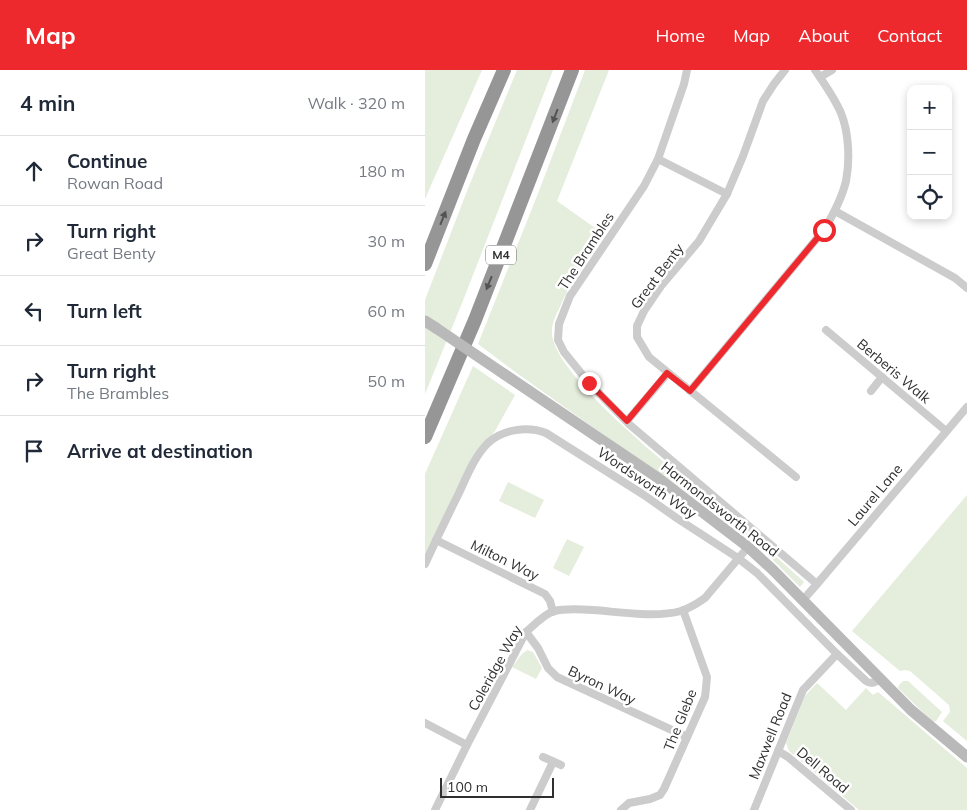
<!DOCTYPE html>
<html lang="en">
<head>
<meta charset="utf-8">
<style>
  body { margin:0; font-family:Mulish,sans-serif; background:#f6f6f7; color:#1f2937 }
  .controls { position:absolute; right:15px; top:15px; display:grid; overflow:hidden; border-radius:10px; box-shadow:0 2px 8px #0003 }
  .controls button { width:45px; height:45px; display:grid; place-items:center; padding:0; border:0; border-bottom:1px solid #e0e1e3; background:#fff; color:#1f2937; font:25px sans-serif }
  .scale { position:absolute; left:15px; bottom:12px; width:114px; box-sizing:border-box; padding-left:5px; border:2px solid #2f2f2f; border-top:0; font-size:14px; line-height:18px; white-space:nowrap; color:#2f2f2f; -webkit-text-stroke:4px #fff; paint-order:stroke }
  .stop { position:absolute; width:15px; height:15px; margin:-11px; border:4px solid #ee292e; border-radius:50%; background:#fff }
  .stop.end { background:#ee292e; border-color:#fff; box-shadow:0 1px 5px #0008 }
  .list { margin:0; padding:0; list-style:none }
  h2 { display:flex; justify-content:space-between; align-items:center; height:65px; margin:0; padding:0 20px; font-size:21px }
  h2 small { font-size:16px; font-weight:400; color:#747a83 }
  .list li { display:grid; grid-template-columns:32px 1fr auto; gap:15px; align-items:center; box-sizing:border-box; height:70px; padding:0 20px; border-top:1px solid #e0e1e3 }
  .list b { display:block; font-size:19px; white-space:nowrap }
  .list p { margin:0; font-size:16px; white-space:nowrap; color:#747a83 }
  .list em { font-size:16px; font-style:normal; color:#747a83 }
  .icon { flex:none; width:28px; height:28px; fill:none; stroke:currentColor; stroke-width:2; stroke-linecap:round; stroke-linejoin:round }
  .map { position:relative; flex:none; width:542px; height:740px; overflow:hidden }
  header { display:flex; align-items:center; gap:30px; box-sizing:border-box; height:70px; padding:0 25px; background:#ee292e; color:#fff }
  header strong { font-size:24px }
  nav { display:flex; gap:28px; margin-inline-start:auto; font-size:18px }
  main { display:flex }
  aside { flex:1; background:#fff }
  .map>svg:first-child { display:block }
  .green { fill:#e5eddc }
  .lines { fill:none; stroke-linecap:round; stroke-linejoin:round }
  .street { stroke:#ccc; stroke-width:8 }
  .secondary { stroke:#b9b9b9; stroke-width:11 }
  .highway { stroke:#969696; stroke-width:14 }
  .secondary-bridge { stroke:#b9b9b9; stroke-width:11 }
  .oneway { fill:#535353 }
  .route { stroke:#ee292e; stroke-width:6 }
  .labels { text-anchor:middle; stroke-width:5; stroke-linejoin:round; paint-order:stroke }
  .shield { fill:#fff; stroke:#6d6d6d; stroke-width:1 }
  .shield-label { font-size:12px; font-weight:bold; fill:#2f2f2f }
  .street-label { font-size:14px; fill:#2f2f2f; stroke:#fff }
</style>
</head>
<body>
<header>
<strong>Map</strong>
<nav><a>Home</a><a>Map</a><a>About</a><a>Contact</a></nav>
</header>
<main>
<aside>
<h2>4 min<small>Walk · 320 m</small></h2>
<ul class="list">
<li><svg class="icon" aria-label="ahead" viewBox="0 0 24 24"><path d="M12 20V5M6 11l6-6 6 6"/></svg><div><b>Continue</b><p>Rowan Road</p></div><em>180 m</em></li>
<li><svg class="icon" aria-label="right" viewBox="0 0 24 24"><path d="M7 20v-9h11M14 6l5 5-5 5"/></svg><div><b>Turn right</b><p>Great Benty</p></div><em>30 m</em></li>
<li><svg class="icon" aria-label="left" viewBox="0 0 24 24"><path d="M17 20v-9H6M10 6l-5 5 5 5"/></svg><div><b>Turn left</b></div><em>60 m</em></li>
<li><svg class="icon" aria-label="right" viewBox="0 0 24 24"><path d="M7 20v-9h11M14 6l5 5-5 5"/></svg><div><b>Turn right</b><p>The Brambles</p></div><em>50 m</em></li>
<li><svg class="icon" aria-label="arrive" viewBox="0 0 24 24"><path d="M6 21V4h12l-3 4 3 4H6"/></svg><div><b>Arrive at destination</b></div></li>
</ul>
</aside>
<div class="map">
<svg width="542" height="740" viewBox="0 0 542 740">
  <rect width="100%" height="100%" fill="#fff"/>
  <g class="green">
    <path d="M0,0h57l-57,129z"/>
    <path d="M92,0h36l-89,228 -39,96v-94l44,-114z"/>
    <path d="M160,0h24l-52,131 48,34c-17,24 -35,47 -46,74 -3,6 -7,14 -7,21 -4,44 135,150 169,179 28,24 56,48 83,73l-4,5 -47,-47 -23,-18 -112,-77 -100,-71 -40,-30 61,-153z"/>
    <path d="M48,296l42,29 -20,36 -9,12 -61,117v-86z"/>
    <path d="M83,412l36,18 -9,18 -36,-17z"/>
    <path d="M542,425v246l-24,-20 7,-9 -1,-7 -39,-34 -5,-1 -5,1 -48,-40z"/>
    <path d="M142,469l17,8 -15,29 -16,-8z"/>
    <path d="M102,580l6,2 9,16 -6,11 -24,-12 10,-13z"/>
    <path d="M478,611h5l34,31 -6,9 -3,1 -35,-34 1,-3z"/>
    <path d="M392,613l29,27 20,-22 7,7 5,-3 89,76v42h-108l-70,-59 -3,-8 19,-47z"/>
  </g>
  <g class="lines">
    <g class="street">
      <path d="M262,0l-3,14 -26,75 -14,27 -74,110 -11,28 -1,16 6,12 25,31 41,42 187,159"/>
      <path d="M360,0l-11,14 -11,17 -20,55 -16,38 -28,47 -38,45 -17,25 -7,15v11l12,20 147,120"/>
      <path d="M395,7l12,-7"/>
      <path d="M233,89l69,35"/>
      <path d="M410,141l120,67 12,10"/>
      <path d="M401,260l120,101"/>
      <path d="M265,321l134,-161c9,-15 18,-32 22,-49 4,-21 3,-48 -5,-68 -6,-14 -17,-30 -26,-43"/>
      <path d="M446,321l11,-14"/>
      <path d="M202,351l41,-48"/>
      <path d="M11,470l109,54 5,7 3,11"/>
      <path d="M0,494c11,-24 22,-47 34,-71 8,-17 15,-36 29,-50 15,-14 40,-17 58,-10l98,62 34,24 60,39 19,15 80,81 29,27c5,4 10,1 14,-2"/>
      <path d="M378,530l14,-16 150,-177"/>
      <path d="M101,562l12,16 10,20 9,9 130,60"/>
      <path d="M0,653l42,22"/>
      <path d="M353,681l10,6 63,53"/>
      <path d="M118,687l18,8"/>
      <path d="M10,740l32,-65 59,-113c8,-7 17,-17 28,-21 12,-3 26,-2 39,-1 27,2 62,8 88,1 9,-3 17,-8 24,-13l43,-51"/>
      <path d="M105,740l23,-48"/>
      <path d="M196,740l8,-7 21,-4 10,-4 4,-6 41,-92 1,-9 1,-11 -24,-67"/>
      <path d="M329,740l49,-120 34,-36"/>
    </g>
    <g class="secondary">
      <path d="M0,251l11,7"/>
      <path d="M79,304l154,104 90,69 25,23 138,140 56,47"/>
    </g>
    <g class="highway">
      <path d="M0,194l49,-125 30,-69"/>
      <path d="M0,367l50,-117 97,-250"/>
    </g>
    <path class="secondary-bridge" d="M11,258l68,46"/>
  </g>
  <defs><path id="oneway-solid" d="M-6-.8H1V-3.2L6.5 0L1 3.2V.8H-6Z" transform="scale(1.25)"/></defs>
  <g class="oneway">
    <use href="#oneway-solid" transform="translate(130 46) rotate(111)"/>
    <use href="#oneway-solid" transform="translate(18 148) rotate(-68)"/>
    <use href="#oneway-solid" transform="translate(64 213) rotate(112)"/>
  </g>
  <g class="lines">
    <path class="route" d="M164,313l38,38 40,-48 23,18 134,-161"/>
  </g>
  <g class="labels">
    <rect class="shield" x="61" y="175.5" width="30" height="19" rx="4"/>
    <g class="shield-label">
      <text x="76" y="189">M4</text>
    </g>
    <g class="street-label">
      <text transform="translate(161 181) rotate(-57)" y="5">The Brambles</text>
      <text transform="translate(232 206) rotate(-53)" y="5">Great Benty</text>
      <text transform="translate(469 301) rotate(40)" y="5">Berberis Walk</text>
      <text transform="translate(222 413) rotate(34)" y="5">Wordsworth Way</text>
      <text transform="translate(450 425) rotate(-50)" y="5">Laurel Lane</text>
      <text transform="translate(295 439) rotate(38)" y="5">Harmondsworth Road</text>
      <text transform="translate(80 490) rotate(26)" y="5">Milton Way</text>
      <text transform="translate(70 598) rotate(-61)" y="5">Coleridge Way</text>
      <text transform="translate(177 615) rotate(25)" y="5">Byron Way</text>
      <text transform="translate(255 650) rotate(-68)" y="5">The Glebe</text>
      <text transform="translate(345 666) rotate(-68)" y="5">Maxwell Road</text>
      <text transform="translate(398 700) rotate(40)" y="5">Dell Road</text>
    </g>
  </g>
</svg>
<div class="controls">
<button>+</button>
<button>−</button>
<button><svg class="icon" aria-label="locate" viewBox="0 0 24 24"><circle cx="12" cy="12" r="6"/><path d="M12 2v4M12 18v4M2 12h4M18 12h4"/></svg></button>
</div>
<div class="scale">100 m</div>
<div class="stop" style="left:399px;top:160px"></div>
<div class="stop end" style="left:164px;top:313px"></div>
</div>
</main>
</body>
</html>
